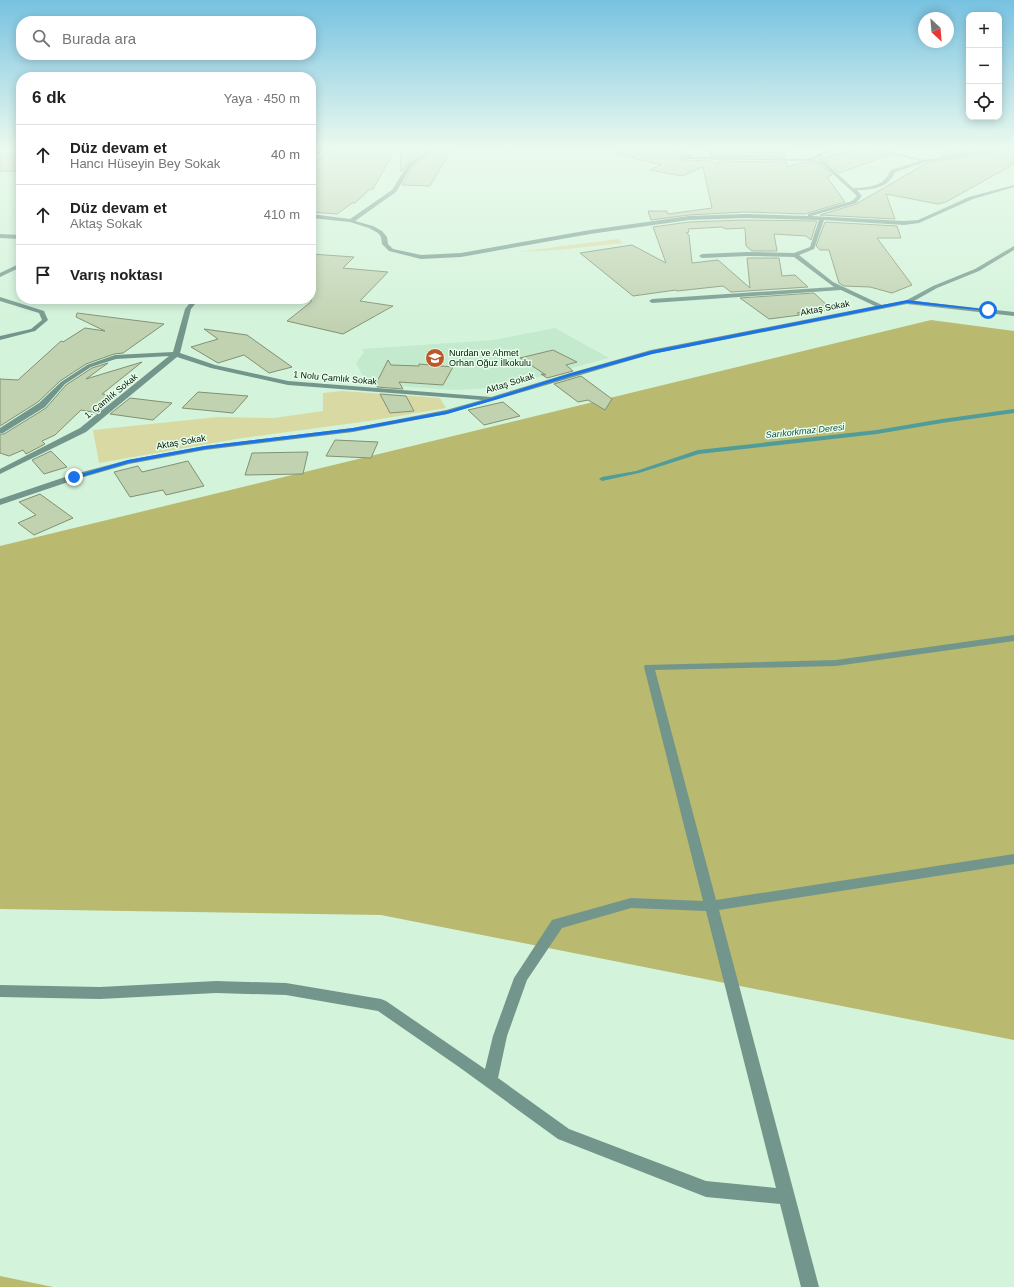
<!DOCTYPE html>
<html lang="tr">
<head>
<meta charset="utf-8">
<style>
  body { margin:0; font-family:Arial,sans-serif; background:#f6f6f6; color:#222 }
  .controls { position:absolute; right:12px; top:12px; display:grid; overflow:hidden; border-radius:8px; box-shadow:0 2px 10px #0003 }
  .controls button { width:36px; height:36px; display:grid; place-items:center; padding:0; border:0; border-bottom:1px solid #e0e0e0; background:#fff; color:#222; font:20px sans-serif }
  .compass { position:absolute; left:918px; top:12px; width:36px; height:36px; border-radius:50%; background:#fff; box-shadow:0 2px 10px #0003; rotate:154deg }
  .stop { position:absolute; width:12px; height:12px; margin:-9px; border:3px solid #1a73e8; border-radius:50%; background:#fff }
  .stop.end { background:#1a73e8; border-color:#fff; box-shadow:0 1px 4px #0008 }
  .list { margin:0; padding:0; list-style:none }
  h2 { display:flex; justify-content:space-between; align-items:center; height:52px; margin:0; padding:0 16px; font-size:17px }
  h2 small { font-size:13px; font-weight:400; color:#767676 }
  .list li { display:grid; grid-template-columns:26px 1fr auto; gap:12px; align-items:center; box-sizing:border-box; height:60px; padding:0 16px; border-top:1px solid #e0e0e0 }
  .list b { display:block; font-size:15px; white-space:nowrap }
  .list p { margin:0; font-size:13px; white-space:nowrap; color:#767676 }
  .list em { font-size:13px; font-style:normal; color:#767676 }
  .icon { flex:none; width:22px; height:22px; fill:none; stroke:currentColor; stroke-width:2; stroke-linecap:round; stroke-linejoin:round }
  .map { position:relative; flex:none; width:1014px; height:1287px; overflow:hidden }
  .search { position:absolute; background:#fff; box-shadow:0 2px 10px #0003; left:16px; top:16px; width:300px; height:44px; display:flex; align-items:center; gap:10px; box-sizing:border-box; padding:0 14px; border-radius:16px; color:#767676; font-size:15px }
  .panel { position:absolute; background:#fff; box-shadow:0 2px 10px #0003; left:16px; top:72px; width:300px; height:232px; border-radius:16px }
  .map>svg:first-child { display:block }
  .built { fill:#c3eacc }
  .green { fill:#d9daa3 }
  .forest { fill:#b9b96f }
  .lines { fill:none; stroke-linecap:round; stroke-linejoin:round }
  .stream { fill:#509c9a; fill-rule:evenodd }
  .building { fill:#c1d2b1; stroke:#819172 }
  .minor { fill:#72968b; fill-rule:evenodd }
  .route { fill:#1a73e8 }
  .labels { text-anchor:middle; stroke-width:3; stroke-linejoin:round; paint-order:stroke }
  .far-street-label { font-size:9px; fill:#08130b; stroke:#e5ffea }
  .far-poi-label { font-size:9px; fill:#08130b; stroke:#e5ffea; text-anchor:start }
  .far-water-label { font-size:9px; font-style:italic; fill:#204e4f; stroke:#e5ffea }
</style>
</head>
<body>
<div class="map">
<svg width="1014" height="1287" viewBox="0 0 1014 1287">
  <rect width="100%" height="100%" fill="#d3f3da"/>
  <path class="built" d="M555,328l54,30 -107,29 -46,3 -89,-6 -11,-21 8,-11 -2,-3 132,-9z"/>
  <g class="green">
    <path d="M618,239l5,4 -66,7 -39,2z"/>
    <path d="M342,391l98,7 6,10 -77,13 -133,18 -137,24 -6,-33 125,-13 56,1 49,-7v-18z"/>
  </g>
  <g class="forest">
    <path d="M931,320l83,11v709l-633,-125 -381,-6v-363z"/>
    <path d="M0,1276l53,11h-53z"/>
  </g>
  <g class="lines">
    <path class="stream" d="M1014,409v4l-72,10 -65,11 -178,20 -60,19 -37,8 -3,-2 3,-2 34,-6 62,-21 179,-20 65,-11z"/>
  </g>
  <g class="building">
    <path d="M333,148h63l-23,41h-3l-15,14h-3l-15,11 -26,-2v-47z"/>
    <path d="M400,148h28l-21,15 -6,9z"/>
    <path d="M437,148h15l-22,38 -28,-1 11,-18z"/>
    <path d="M619,148h50l24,8h-11l-2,1 2,3 28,1 9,3 -1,-3 68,1 1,5 17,-5 17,3 11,10 -5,2 18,25 -37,11 -2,1 -61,-2 -56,3 -38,5 -3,-9h19l1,3 44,-6 -9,-41 -21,9 -32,-6 11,-5 -43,-11z"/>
    <path d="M716,148h68l1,9 -68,-1z"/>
    <path d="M864,148l26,7 -51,18 -13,-12 -8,-2z"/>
    <path d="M954,148h33l-47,8z"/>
    <path d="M1007,148h7v16l-68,38 -8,2 -52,-10 9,25 -75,-4 36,-11 71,-41 79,-14z"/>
    <path d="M0,153h16v6l5,2v10h-21z"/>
    <path d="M745,220l72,1 -6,19 -5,-4 -32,-2 3,17h-25l-6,-5 -1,-18 -19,1 -4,-2 -34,2 1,3 -3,1 3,2 3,28 26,-3 32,28 -3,-30h32l3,18 13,-1 13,12 -77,5 -8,-6 -46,5 -1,-1 -43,6 -53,-43 52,-8 34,18 -13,-36 36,-5z"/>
    <path d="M825,222l72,4 4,12h-24l35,47 -20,8 -22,-6 -26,-1 -5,-3 -10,-33h-9l-4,-4z"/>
    <path d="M311,254l43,3 -11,11 45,4 -28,29 33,5 -50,28 -56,-13 24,-19z"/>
    <path d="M814,293l18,17 -35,3 3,2 -31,4 -29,-21z"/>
    <path d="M77,313l87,11 -41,29 -9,1 -28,10 -26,17 -22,21 -38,24v-47l18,1 43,-39 2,1 22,-14 20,3 -29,-14z"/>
    <path d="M204,329l43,6 45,32 -23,6 -25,-18 -26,8 -27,-16 27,-8z"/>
    <path d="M553,350l24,12 -11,3 7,6 -26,7 -6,-4 5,1 -26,-17z"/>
    <path d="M388,360l3,5 28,1v-2l34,3 -10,18 -44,-3 4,7 -26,-2 -1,-3z"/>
    <path d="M142,362l-40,32 15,2 -20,17 -16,-3 -26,25 -13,6 3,3 -19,10 -3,-4 -14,6 -9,-3v-19h4l42,-26 20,-23 26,-17 16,-5 -22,16z"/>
    <path d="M581,376l31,23 -7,11 -17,-10 -10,2 -24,-18z"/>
    <path d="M198,392l50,4 -15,17 -51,-5z"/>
    <path d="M380,394l26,2 8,15 -24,2z"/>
    <path d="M130,398l42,5 -19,17 -43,-6z"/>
    <path d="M503,402l17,14 -36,9 -16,-15z"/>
    <path d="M335,440l43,2 -7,16 -45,-2z"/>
    <path d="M51,451l16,16 -23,7 -12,-14z"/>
    <path d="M308,452l-5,22 -58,1 7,-22z"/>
    <path d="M188,461l16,25 -38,9 -3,-5 -33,7 -16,-25 24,-6 4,6z"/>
    <path d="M40,494l33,24 -39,17 -16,-12 18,-8 -17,-13z"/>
  </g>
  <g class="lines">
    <g class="minor">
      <path d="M17,148h4v12l-4,-2z"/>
      <path d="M321,148h5l-15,12v-3z"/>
      <path d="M431,148h5l-24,18 -16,26 -41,29 18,5 9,5 5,6 1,7 5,5 28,6 40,-2 129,-23 99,-14 56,-2 63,2v-2l44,-13 5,-5 -35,-32 -14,-3 -125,-2 -2,-1 2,-1h28l-5,-9h4l6,9 91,2 26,-11h6l-26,12 12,2 28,26c18,-1 30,-1 38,-18l29,-9 -52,-13h7l50,12 71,-12h10l-80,14 -31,10c-6,16 -23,18 -38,18l5,6 -6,7 -45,13 93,5 14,-1 51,-23 45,-12v2l-41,12 -54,24 -15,2 -80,-5 -10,29 -15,6 34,27 49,23 23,-4 28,-15 42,-17 39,-23v4l-35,21 -42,17 -23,13 100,11v4l-107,-12 -255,50 -205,60 -94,18 -148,18 -76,14 -52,15 -77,26v-6l71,-24 57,-15 77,-14 148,-18 93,-18 36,-10 -194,-15 -77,-17 -34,-11 -91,75 -86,42v-5l80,-41 89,-72 -53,3 -25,8 -26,17 -20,23 -42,26h-3v-5l39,-25 22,-21 26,-17 28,-10 58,-3 12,-43 8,-10h6l-8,10 -11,44 35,12 73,16 203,16 76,-23 84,-24 224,-44 -34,-16 -189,13 -3,-2 3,-2 182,-12 -40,-30 -47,-1 -45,2 -3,-2 3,-2 45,-2 47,1 16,-6 9,-27 -74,-2 -56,2 -99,14 -129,23 -40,2 -32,-8 -7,-7 -1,-7 -3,-4 -9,-5 -19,-6 -39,-4v-4l39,5 42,-29 16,-26z"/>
      <path d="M0,234l21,1v4l-21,-1z"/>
      <path d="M21,263v4l-21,10v-4z"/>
      <path d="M0,297l44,14 4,9 -13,11 -35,9v-4l31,-7 11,-9 -3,-7 -39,-12z"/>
      <path d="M1014,635v6l-178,25 -181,4 61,230 298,-46v10l-295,46 100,377h-18l-21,-83 -74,-7 -148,-58 -99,-72 -81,-56 -92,-16 -70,-2 -116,6 -100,-2v-12l100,2 116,-6 70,2 95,16 5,2 99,68 8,-33 21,-58 38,-58 79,-22 72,3 -59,-234 1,-2 191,-5zM631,908l75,3 70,277 -70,-7 -137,-52 -71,-51 9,-42 20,-56 35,-52z"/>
    </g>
  </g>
  <linearGradient id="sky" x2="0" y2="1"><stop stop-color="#77c2e1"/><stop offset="0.45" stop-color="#ebfaee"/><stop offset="1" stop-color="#ebfaee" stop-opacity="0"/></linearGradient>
  <rect width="1014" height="328" fill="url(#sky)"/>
  <path class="route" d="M907,300l83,10 -2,1 -81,-8 -255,51 -81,22 -73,23 -51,15 -94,17 -148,18 -76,14 -55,16 -3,-2 57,-17 77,-14 148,-18 94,-17 48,-14 73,-23 83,-23z"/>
  <defs>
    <symbol id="school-disc" viewBox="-11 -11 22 22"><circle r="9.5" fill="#bd5729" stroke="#e5ffea"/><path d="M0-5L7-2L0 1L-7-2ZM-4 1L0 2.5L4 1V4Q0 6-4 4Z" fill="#fff"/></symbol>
  </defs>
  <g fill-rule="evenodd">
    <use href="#school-disc" x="424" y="347" width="22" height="22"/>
  </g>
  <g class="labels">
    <g class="far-street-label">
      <text transform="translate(825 308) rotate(-11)" y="3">Aktaş Sokak</text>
      <text transform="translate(335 378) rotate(5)" y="3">1 Nolu Çamlık Sokak</text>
      <text transform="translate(510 383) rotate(-17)" y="3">Aktaş Sokak</text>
      <text transform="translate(111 396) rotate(-39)" y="3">1. Çamlık Sokak</text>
      <text transform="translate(181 442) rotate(-10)" y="3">Aktaş Sokak</text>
    </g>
    <g class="far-poi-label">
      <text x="449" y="356">Nurdan ve Ahmet<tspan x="449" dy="10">Orhan Oğuz İlkokulu</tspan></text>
    </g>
    <g class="far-water-label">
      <text transform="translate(805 431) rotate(-6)" y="3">Sarıkorkmaz Deresi</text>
    </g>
  </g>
</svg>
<div class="controls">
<button>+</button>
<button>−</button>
<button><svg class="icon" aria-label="locate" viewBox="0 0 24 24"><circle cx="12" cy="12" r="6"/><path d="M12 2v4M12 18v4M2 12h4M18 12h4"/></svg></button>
</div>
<svg class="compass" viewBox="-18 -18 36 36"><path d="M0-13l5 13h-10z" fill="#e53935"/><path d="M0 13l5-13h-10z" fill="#767676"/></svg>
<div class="stop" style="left:988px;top:310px"></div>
<div class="stop end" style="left:74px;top:477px"></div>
<div class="search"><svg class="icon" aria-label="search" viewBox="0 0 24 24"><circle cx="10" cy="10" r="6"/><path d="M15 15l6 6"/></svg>Burada ara</div>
<section class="panel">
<h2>6 dk<small>Yaya · 450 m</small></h2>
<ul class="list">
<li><svg class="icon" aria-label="ahead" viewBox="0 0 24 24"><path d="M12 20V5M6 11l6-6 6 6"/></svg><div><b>Düz devam et</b><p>Hancı Hüseyin Bey Sokak</p></div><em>40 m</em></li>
<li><svg class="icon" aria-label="ahead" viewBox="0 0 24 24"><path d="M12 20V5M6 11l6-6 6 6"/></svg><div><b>Düz devam et</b><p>Aktaş Sokak</p></div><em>410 m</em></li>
<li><svg class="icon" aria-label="arrive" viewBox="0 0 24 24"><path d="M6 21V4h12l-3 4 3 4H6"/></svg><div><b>Varış noktası</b></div></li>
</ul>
</section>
</div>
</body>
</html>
